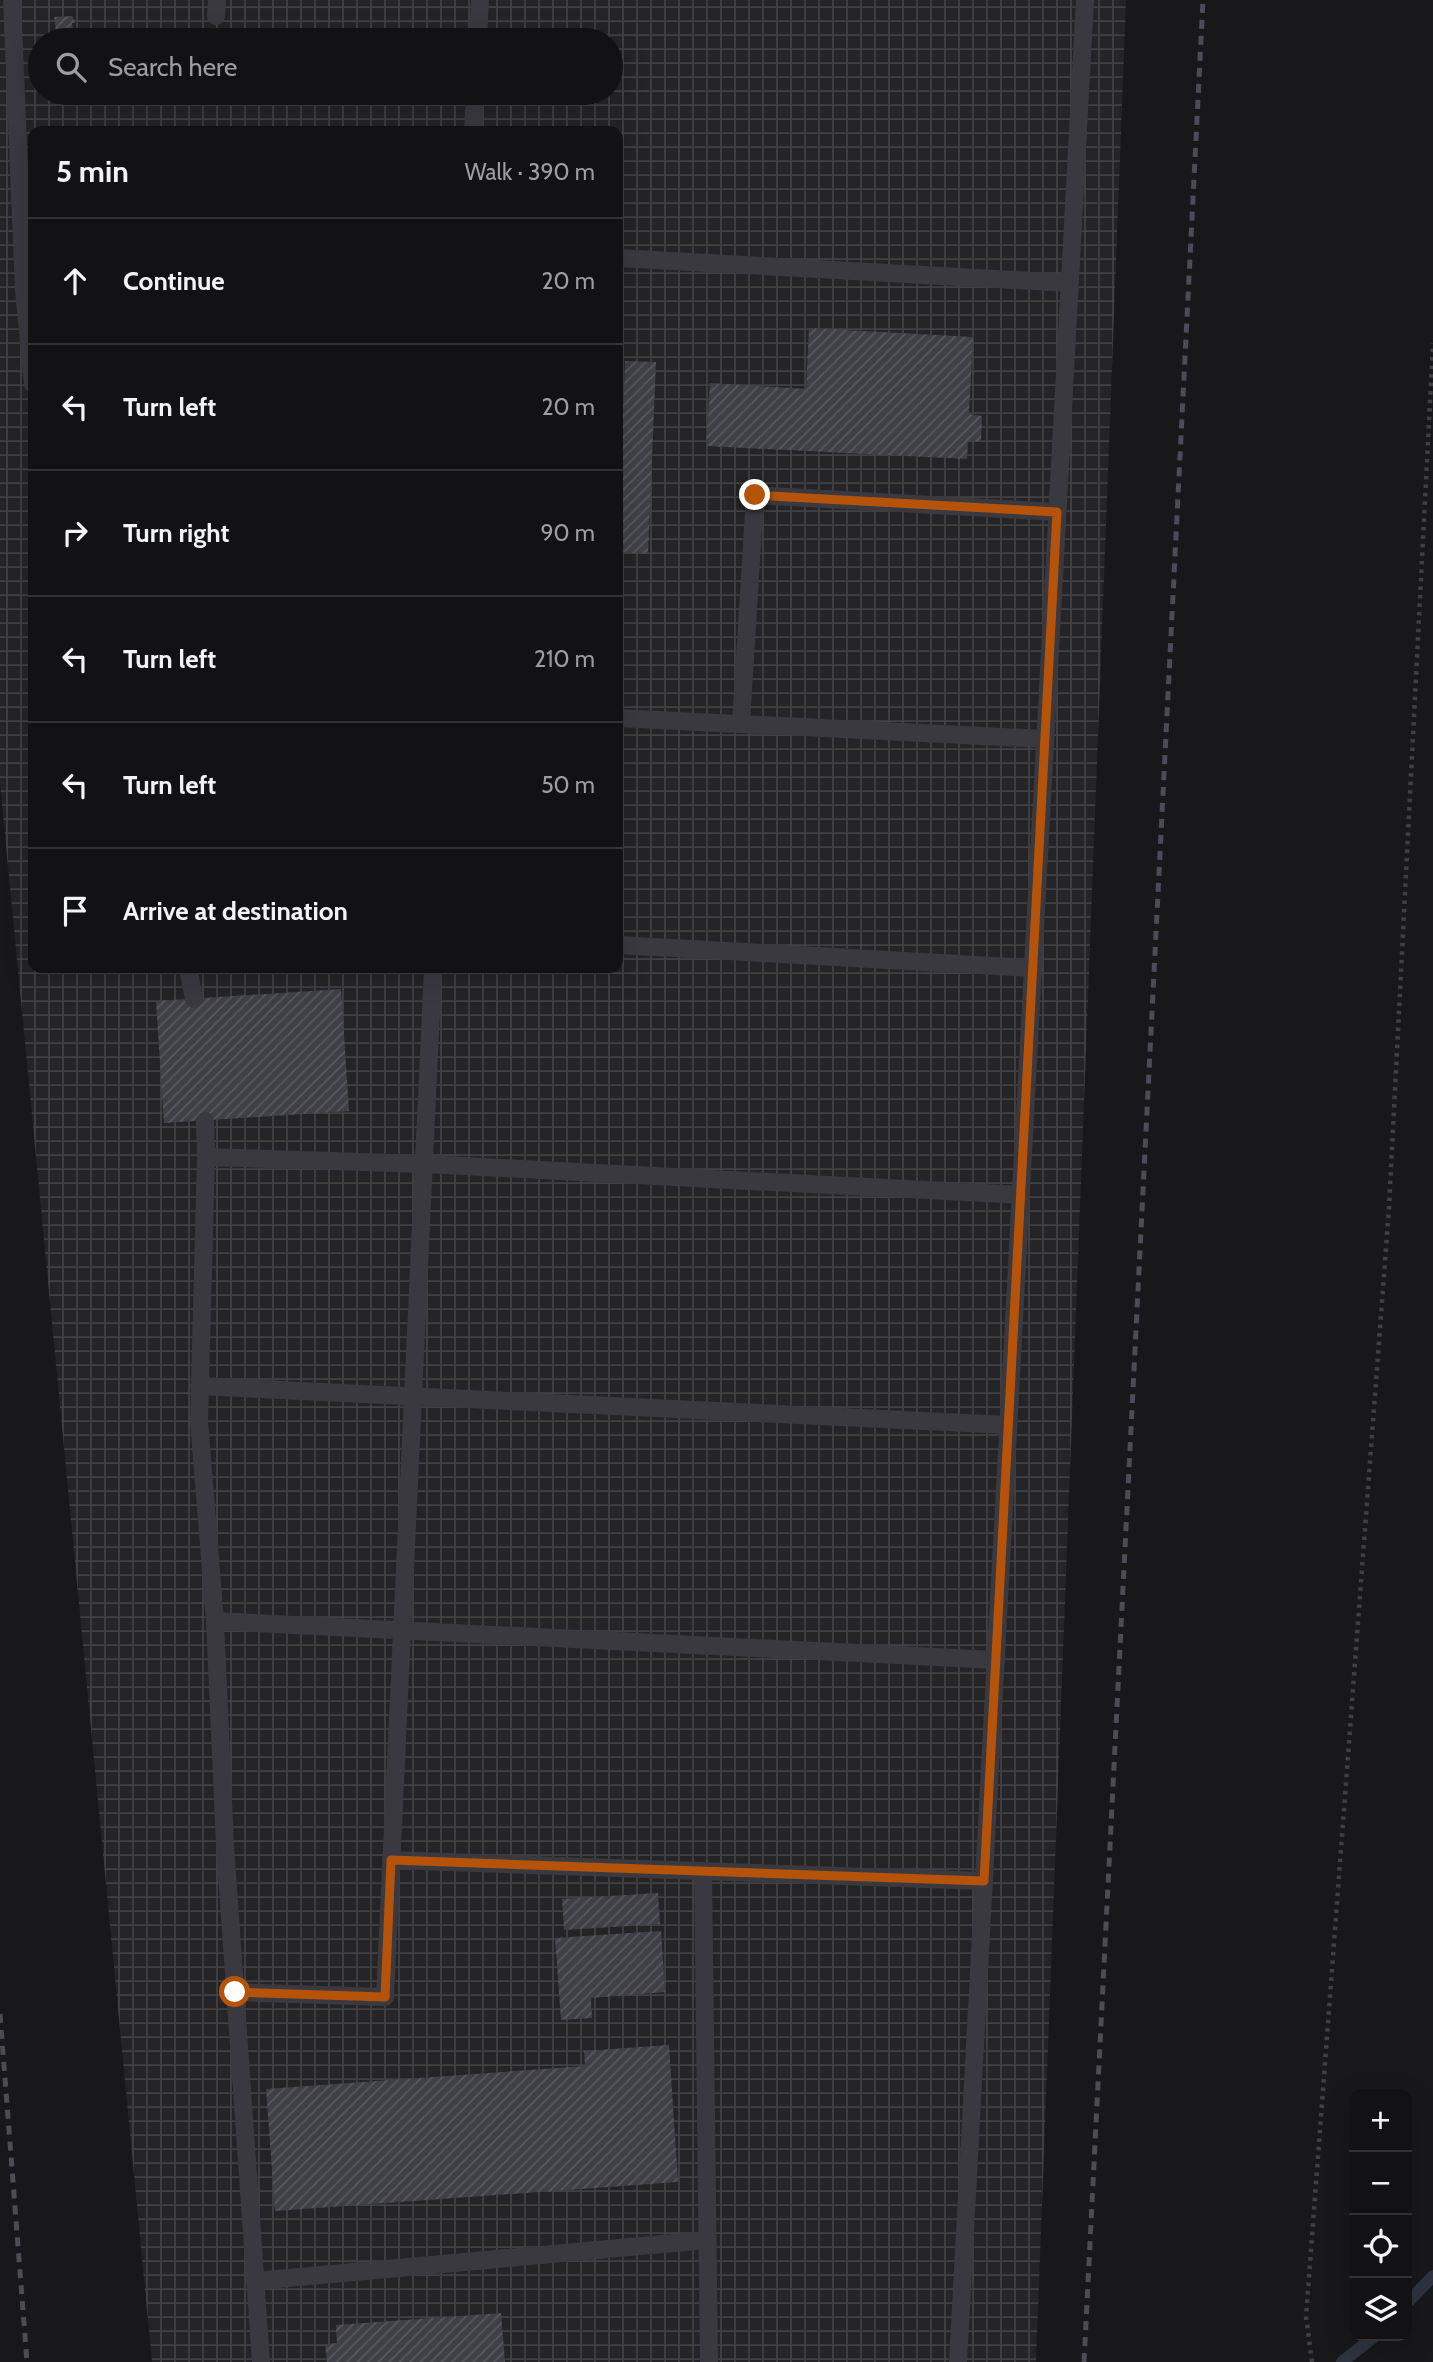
<!DOCTYPE html>
<html lang="en">
<head>
<meta charset="utf-8">
<style>
  body { margin:0; font-family:Cabin,sans-serif; background:#1b1b1d; color:#f1f3f6 }
  .controls { position:absolute; right:21px; bottom:21px; display:grid; overflow:hidden; border-radius:14px; box-shadow:0 7px 28px #0002 }
  .controls button { width:63px; height:63px; display:grid; place-items:center; padding:0; border:0; border-bottom:2px solid #313234; background:#121214; color:#f1f3f6; font:35px sans-serif }
  .stop { position:absolute; width:21px; height:21px; margin:-16px; border:5px solid #b45309; border-radius:50%; background:#fff }
  .stop.end { background:#b45309; border-color:#fff; box-shadow:0 2px 7px #0008 }
  .list { margin:0; padding:0; list-style:none }
  h2 { display:flex; justify-content:space-between; align-items:center; height:91px; margin:0; padding:0 28px; font-size:30px }
  h2 small { font-size:23px; font-weight:400; color:#9c9ea0 }
  .list li { display:grid; grid-template-columns:46px 1fr auto; gap:21px; align-items:center; box-sizing:border-box; height:126px; padding:0 28px; border-top:2px solid #313234 }
  .list b { display:block; font-size:26px; white-space:nowrap }
  .list em { font-size:23px; font-style:normal; color:#9c9ea0 }
  .icon { flex:none; width:38px; height:38px; fill:none; stroke:currentColor; stroke-width:2; stroke-linecap:round; stroke-linejoin:round }
  .map { position:relative; flex:none; width:1433px; height:2362px; overflow:hidden }
  .search { position:absolute; background:#121214; box-shadow:0 7px 28px #0002; left:28px; top:28px; width:595px; height:77px; display:flex; align-items:center; gap:18px; box-sizing:border-box; padding:0 24px; border-radius:38px; color:#9c9ea0; font-size:26px }
  .panel { position:absolute; background:#121214; box-shadow:0 7px 28px #0002; left:28px; top:126px; width:595px; height:847px; border-radius:14px }
  .map>svg:first-child { display:block }
  .industrial { fill:url(#industrial-grid); fill-rule:evenodd }
  .lines { fill:none; stroke-linecap:round; stroke-linejoin:round }
  .stream { stroke:#2d343f; stroke-width:12 }
  .building { fill:url(#building-hatch) }
  .path { stroke:#3e3f47; stroke-width:4.5; stroke-dasharray:3.5 5; stroke-linecap:butt }
  .lane { stroke:#39393f; stroke-width:18 }
  .rail { stroke:#4b4c55; stroke-width:5; stroke-dasharray:9 7; stroke-linecap:butt }
  .route { stroke:#b45309; stroke-width:9 }
</style>
</head>
<body>
<div class="map">
<svg width="1433" height="2362" viewBox="0 0 1433 2362">
  <defs>
    <pattern id="industrial-grid" width="8" height="8" patternUnits="userSpaceOnUse" patternTransform="scale(1.75)"><rect width="8" height="8" fill="#242427"/><path d="M0 4h8M4 0v8" fill="none" stroke="#414144"/></pattern>
    <pattern id="building-hatch" width="6" height="6" patternUnits="userSpaceOnUse" patternTransform="scale(1.75)"><rect width="6" height="6" fill="#3f4045"/><path d="M-1 1l2-2M0 6l6-6M5 7l2-2" fill="none" stroke="#58595e"/></pattern>
  </defs>
  <rect width="100%" height="100%" fill="#18181a"/>
  <path class="industrial" d="M0,0h1126l-90,2362h-884l-152,-1579zM40,40h571v53h-571zM33,131h585v837h-585z"/>
  <g class="lines">
    <g class="stream">
      <path d="M1407,2303l26,-27"/>
      <path d="M1342,2362l33,-26"/>
    </g>
  </g>
  <g class="building">
    <path d="M71,16l2,1 2,6h-3l3,17h-18l-3,-23z"/>
    <path d="M809,328l164,9 -4,77 13,2 -1,26 -13,-1 -1,18 -261,-13 4,-63 96,6z"/>
    <path d="M625,361l31,1 -8,192 -30,-2z"/>
    <path d="M341,989l8,122 -185,12 -8,-122z"/>
    <path d="M658,1893l2,31 -96,6 -2,-31z"/>
    <path d="M661,1931l4,61 -74,6 1,20 -31,2 -6,-82z"/>
    <path d="M669,2045l9,137 -403,29 -9,-122 319,-23 -1,-15z"/>
    <path d="M501,2313l4,49h-178l-2,-18 12,-1 -1,-18z"/>
  </g>
  <g class="lines">
    <path class="path" d="M1312,2362l-6,-45 83,-1109 44,-865"/>
    <g class="lane">
      <path d="M12,0l12,290 9,94"/>
      <path d="M216,16l1,-16"/>
      <path d="M478,40l2,-40"/>
      <path d="M473,131l2,-38"/>
      <path d="M618,258l451,25"/>
      <path d="M618,718l427,21"/>
      <path d="M741,723l14,-228 302,17"/>
      <path d="M618,945l415,23"/>
      <path d="M188,968l6,31"/>
      <path d="M205,1121l1,36 -7,264 16,200 10,224 36,517"/>
      <path d="M206,1157l218,7 597,31"/>
      <path d="M199,1386l809,39"/>
      <path d="M215,1621l781,39"/>
      <path d="M391,1860l593,21"/>
      <path d="M703,1871l6,491"/>
      <path d="M235,1992l150,5 48,-1029"/>
      <path d="M255,2281l452,-41"/>
      <path d="M958,2362l127,-2362"/>
    </g>
    <g class="rail">
      <path d="M0,2014l27,348"/>
      <path d="M1084,2362l119,-2362"/>
    </g>
  </g>
  <g class="lines">
    <path class="route" d="M235,1992l150,5 6,-137 593,21 73,-1369 -302,-17"/>
  </g>
</svg>
<div class="controls">
<button>+</button>
<button>−</button>
<button><svg class="icon" aria-label="locate" viewBox="0 0 24 24"><circle cx="12" cy="12" r="6"/><path d="M12 2v4M12 18v4M2 12h4M18 12h4"/></svg></button>
<button><svg class="icon" aria-label="layers" viewBox="0 0 24 24"><path d="M12 4l9 5-9 5-9-5zM3 14l9 5 9-5"/></svg></button>
</div>
<div class="stop" style="left:235px;top:1992px"></div>
<div class="stop end" style="left:755px;top:495px"></div>
<div class="search"><svg class="icon" aria-label="search" viewBox="0 0 24 24"><circle cx="10" cy="10" r="6"/><path d="M15 15l6 6"/></svg>Search here</div>
<section class="panel">
<h2>5 min<small>Walk · 390 m</small></h2>
<ul class="list">
<li><svg class="icon" aria-label="ahead" viewBox="0 0 24 24"><path d="M12 20V5M6 11l6-6 6 6"/></svg><div><b>Continue</b></div><em>20 m</em></li>
<li><svg class="icon" aria-label="left" viewBox="0 0 24 24"><path d="M17 20v-9H6M10 6l-5 5 5 5"/></svg><div><b>Turn left</b></div><em>20 m</em></li>
<li><svg class="icon" aria-label="right" viewBox="0 0 24 24"><path d="M7 20v-9h11M14 6l5 5-5 5"/></svg><div><b>Turn right</b></div><em>90 m</em></li>
<li><svg class="icon" aria-label="left" viewBox="0 0 24 24"><path d="M17 20v-9H6M10 6l-5 5 5 5"/></svg><div><b>Turn left</b></div><em>210 m</em></li>
<li><svg class="icon" aria-label="left" viewBox="0 0 24 24"><path d="M17 20v-9H6M10 6l-5 5 5 5"/></svg><div><b>Turn left</b></div><em>50 m</em></li>
<li><svg class="icon" aria-label="arrive" viewBox="0 0 24 24"><path d="M6 21V4h12l-3 4 3 4H6"/></svg><div><b>Arrive at destination</b></div></li>
</ul>
</section>
</div>
</body>
</html>
